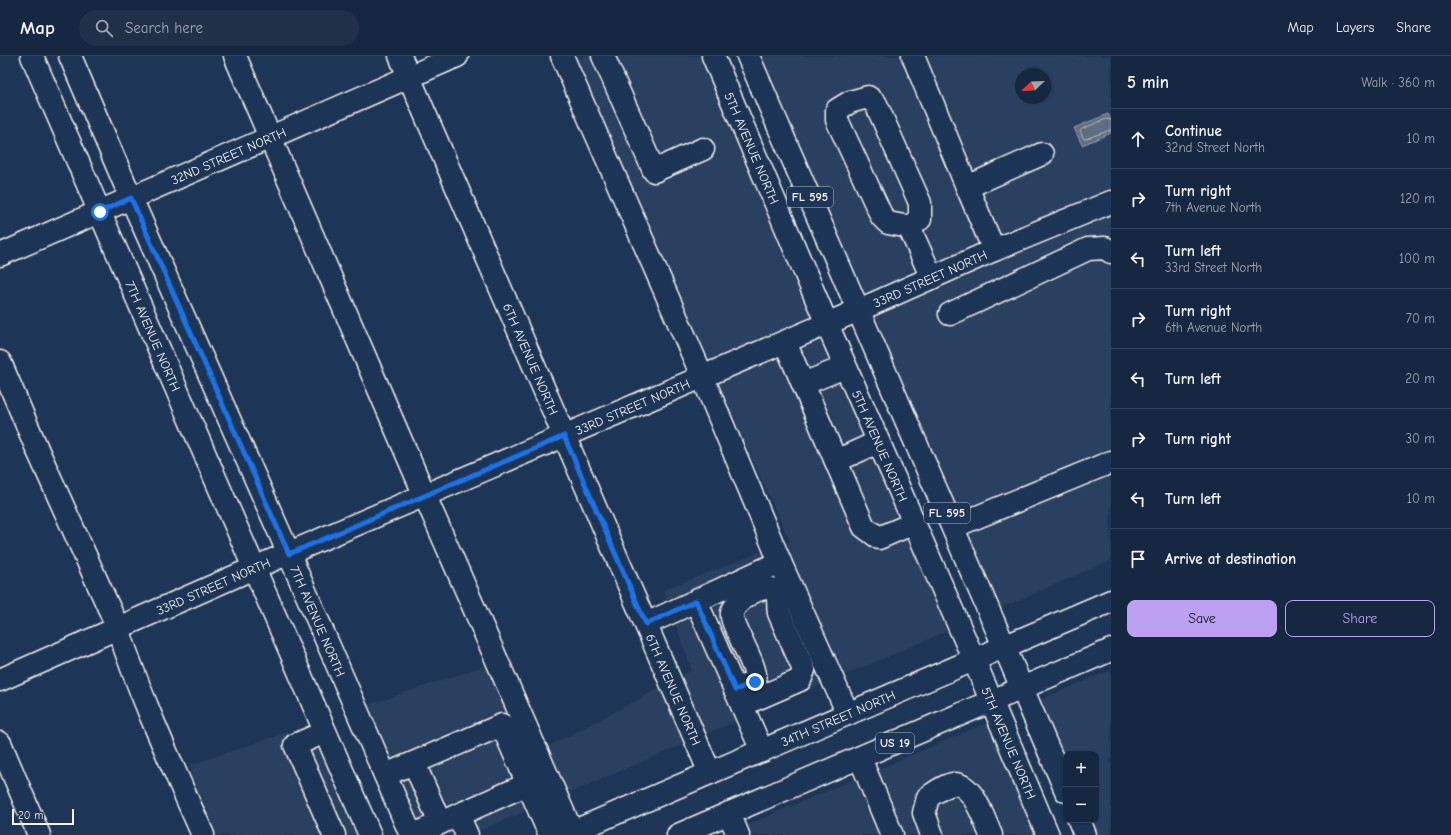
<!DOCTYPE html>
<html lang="en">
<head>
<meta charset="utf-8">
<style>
  body { margin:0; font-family:"Comic Neue",sans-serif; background:#1f3048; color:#f1f3f6 }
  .controls { position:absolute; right:12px; bottom:12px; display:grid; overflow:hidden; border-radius:8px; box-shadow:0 1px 3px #0004 }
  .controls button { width:36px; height:36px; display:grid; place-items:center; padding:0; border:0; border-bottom:1px solid #35445a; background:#162841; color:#f1f3f6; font:20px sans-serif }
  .compass { position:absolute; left:1015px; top:12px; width:36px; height:36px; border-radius:50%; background:#162841; box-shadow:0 1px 3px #0004; rotate:247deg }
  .scale { position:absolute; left:12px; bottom:10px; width:62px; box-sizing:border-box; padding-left:4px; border:2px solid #f4f1e8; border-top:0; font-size:11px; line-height:14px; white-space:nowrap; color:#f4f1e8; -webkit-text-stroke:3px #1d3557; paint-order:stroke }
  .stop { position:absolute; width:12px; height:12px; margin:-9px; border:3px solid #1a73e8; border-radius:50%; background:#fff }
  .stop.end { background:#1a73e8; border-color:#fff; box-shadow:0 1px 4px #0008 }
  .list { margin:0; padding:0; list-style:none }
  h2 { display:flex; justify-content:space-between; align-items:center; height:52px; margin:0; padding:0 16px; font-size:17px }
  h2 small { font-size:13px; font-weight:400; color:#9ea6b1 }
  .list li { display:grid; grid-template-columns:26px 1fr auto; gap:12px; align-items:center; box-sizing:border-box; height:60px; padding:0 16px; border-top:1px solid #35445a }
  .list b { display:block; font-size:15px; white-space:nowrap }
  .list p { margin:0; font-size:13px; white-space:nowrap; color:#9ea6b1 }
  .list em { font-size:13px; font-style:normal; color:#9ea6b1 }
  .actions { display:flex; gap:8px; padding:12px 16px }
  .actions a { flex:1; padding:9px 0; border:1px solid #bca0f2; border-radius:8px; text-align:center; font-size:14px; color:#bca0f2 }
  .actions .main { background:#bca0f2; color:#111 }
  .icon { flex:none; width:22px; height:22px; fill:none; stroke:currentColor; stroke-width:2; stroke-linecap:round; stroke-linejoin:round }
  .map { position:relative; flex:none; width:1111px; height:779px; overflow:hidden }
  header { display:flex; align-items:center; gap:24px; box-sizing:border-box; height:56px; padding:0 20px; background:#162841; border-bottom:1px solid #35445a }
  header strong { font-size:19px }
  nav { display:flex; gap:22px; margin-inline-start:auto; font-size:14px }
  .search { width:280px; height:36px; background:#1f3048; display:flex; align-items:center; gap:10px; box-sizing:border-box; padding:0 14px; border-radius:22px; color:#9ea6b1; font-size:15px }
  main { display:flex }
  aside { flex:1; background:#162841 }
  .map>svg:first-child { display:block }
  .built { fill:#2a4060; fill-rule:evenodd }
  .water { fill:#5e6d82; stroke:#9aa2ab }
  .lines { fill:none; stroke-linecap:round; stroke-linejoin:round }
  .shore { stroke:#b8bcbf; stroke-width:1 }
  .minor-casing { stroke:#f4f1e8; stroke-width:25 }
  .major-casing { stroke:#f4f1e8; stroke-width:25 }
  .highway-casing { stroke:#f4f1e8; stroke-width:25 }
  .minor { stroke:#1d3557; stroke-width:22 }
  .major { stroke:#1d3557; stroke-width:22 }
  .highway { stroke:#1d3557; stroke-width:22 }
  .route { stroke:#1a73e8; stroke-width:5 }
  .labels { text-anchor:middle; stroke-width:4; stroke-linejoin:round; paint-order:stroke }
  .shield { fill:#1d3557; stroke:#b4b9bc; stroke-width:1 }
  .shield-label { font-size:12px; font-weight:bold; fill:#f4f1e8 }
  .street-label { font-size:13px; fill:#f4f1e8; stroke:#1d3557 }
</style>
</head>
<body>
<header>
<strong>Map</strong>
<div class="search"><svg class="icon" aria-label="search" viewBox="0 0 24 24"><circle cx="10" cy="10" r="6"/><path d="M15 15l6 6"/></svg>Search here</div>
<nav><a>Map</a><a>Layers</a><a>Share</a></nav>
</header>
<main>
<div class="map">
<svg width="1111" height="779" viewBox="0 0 1111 779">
  <rect width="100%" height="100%" fill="#1d3557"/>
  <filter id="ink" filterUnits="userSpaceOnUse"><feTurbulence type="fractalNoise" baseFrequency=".025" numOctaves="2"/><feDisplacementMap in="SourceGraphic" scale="8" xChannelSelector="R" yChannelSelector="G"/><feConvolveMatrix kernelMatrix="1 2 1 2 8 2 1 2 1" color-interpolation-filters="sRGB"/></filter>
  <g filter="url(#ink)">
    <g class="built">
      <path d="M563,0h136l112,263 -104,45z"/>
      <path d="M761,0h350v134l-121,50 -124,56zM1021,18h24v24h-24z"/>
      <path d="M1111,157v347l-110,48 -127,-293 124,-55z"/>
      <path d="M820,283l128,292 -242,103 -25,-58 11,-6 -29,-80 127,-49 -73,-158z"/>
      <path d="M506,603l39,89 115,-60 24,56 -214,91h-46l-56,-130z"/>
      <path d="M1111,614v165h-13l-6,-15h4v-66h-30v6l-26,-60z"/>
      <path d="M987,667l48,112h-284l-4,-10z"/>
      <path d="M309,669l48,110h-158l2,-2 -11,-68z"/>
    </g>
    <path class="water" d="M1108,58l3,6v13l-29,12 -8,-17z"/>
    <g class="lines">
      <path class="shore" d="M1111,64l-5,-1 -24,10 -2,2 3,7 2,1 26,-9"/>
      <defs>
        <g id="minor">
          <path id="s1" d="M32,0l338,779"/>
          <path id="s2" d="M70,0l61,142 158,356 122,281"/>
          <path d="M235,0l190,440 147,336"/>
          <path id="s3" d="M400,0l310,717"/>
          <path d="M562,0l141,322 77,184 68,152"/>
          <path d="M603,0l51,115 49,-22"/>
          <path d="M913,0l54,131"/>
          <path d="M868,41l8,7 44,99v16l-11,8 -21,-4 -6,-6 -45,-97v-10l13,-8z"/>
          <path d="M909,171l23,51"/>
          <path d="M994,194l-27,-63 75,-33"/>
          <path id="s4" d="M0,199l457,-199"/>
          <path d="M950,258l138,-65 17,-1 6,4"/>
          <path d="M785,286l79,185 15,11 35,-15"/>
          <path d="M0,306l38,89 80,177c23,71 55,139 85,207"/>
          <path d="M803,328l42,-17"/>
          <path d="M836,405l42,-19"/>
          <path d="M953,471l158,-65"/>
          <path d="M696,545l66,150"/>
          <path d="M646,568l134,-62"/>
          <path id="s5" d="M0,624l254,-112 605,-258 135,-60 117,-48"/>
          <path d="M735,634l20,-8c4,-10 -15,-43 -19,-54 -2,-4 -5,-10 -4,-15 3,-13 30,-30 41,-23 8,5 4,16 6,23l25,57 -4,10 -58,25"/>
          <path d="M325,676l-30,13 39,90"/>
          <path d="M0,687l39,92"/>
          <path d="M860,702l32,77"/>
          <path d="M414,707l26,60"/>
          <path d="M385,719l117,-50 48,110"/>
          <path d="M729,757l9,22"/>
          <path d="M458,759l9,20"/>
          <path d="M413,779l115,-51"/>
          <path d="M932,779l-8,-22 4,-16c8,-5 17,-12 26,-13 20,0 30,36 37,51"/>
        </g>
        <g id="major">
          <path id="s6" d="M713,0l114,268 147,336 74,175"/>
          <path d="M748,0l256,590 62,145"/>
          <path d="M1079,764l6,15"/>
        </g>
        <g id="highway">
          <path id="s7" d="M565,779l546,-234"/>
          <path d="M678,779l433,-185"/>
        </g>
      </defs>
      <use href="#minor" class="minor-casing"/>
      <use href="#major" class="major-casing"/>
      <use href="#highway" class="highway-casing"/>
      <use href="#minor" class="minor"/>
      <use href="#major" class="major"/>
      <use href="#highway" class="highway"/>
    </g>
  </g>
  <g class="lines" filter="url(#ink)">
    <path class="route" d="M100,156l31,-14 158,356 275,-118 82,188 50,-23 39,89 20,-8"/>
  </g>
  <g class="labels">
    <g class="shield">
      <rect x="787" y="131" width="46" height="20" rx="3"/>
      <rect x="924" y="447" width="46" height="20" rx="3"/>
      <rect x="876" y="677" width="38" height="20" rx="3"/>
    </g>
    <g class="shield-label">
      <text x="810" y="145">FL 595</text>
      <text x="947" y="461">FL 595</text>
      <text x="895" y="691">US 19</text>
    </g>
    <g class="street-label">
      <text dy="5" stroke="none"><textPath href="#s6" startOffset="100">5TH AVENUE NORTH</textPath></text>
      <text dy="5" stroke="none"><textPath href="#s4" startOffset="249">32ND STREET NORTH</textPath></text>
      <text dy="5" stroke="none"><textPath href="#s5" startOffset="1013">33RD STREET NORTH</textPath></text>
      <text dy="5" stroke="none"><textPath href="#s1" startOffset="305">7TH AVENUE NORTH</textPath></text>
      <text dy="5" stroke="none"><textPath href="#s3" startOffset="330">6TH AVENUE NORTH</textPath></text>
      <text dy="5" stroke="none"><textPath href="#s5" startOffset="689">33RD STREET NORTH</textPath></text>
      <text dy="5" stroke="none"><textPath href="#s6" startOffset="424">5TH AVENUE NORTH</textPath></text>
      <text dy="5" stroke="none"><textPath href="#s5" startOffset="233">33RD STREET NORTH</textPath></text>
      <text dy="5" stroke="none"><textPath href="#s2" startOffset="617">7TH AVENUE NORTH</textPath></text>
      <text dy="5" stroke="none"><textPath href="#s3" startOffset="690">6TH AVENUE NORTH</textPath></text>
      <text dy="5" stroke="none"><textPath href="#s7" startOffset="297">34TH STREET NORTH</textPath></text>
      <text dy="5" stroke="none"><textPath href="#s6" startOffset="748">5TH AVENUE NORTH</textPath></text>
    </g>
  </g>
</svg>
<div class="controls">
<button>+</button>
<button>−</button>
</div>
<svg class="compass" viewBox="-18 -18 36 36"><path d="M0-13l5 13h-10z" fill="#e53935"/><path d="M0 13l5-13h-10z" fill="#9ea6b1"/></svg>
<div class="scale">20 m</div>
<div class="stop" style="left:100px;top:156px"></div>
<div class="stop end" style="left:755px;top:626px"></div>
</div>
<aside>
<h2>5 min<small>Walk · 360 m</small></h2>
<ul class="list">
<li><svg class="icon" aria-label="ahead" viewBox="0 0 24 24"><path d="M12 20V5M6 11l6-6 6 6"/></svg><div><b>Continue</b><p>32nd Street North</p></div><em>10 m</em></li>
<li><svg class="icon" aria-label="right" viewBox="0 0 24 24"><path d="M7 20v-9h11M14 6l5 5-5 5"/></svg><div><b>Turn right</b><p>7th Avenue North</p></div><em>120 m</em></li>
<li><svg class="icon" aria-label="left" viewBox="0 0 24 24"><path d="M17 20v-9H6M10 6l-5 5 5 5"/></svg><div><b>Turn left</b><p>33rd Street North</p></div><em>100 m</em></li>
<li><svg class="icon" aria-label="right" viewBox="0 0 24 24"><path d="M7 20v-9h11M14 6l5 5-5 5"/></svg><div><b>Turn right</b><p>6th Avenue North</p></div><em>70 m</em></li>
<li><svg class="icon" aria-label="left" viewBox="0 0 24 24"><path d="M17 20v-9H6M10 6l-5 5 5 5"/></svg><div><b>Turn left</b></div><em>20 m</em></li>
<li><svg class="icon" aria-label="right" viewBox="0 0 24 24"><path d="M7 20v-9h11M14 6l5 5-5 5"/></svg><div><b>Turn right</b></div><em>30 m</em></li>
<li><svg class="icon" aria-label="left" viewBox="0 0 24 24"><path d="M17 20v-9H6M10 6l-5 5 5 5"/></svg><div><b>Turn left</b></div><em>10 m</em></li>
<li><svg class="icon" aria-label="arrive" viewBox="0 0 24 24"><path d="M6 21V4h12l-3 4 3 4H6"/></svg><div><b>Arrive at destination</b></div></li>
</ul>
<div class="actions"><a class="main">Save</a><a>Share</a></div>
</aside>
</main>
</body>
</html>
